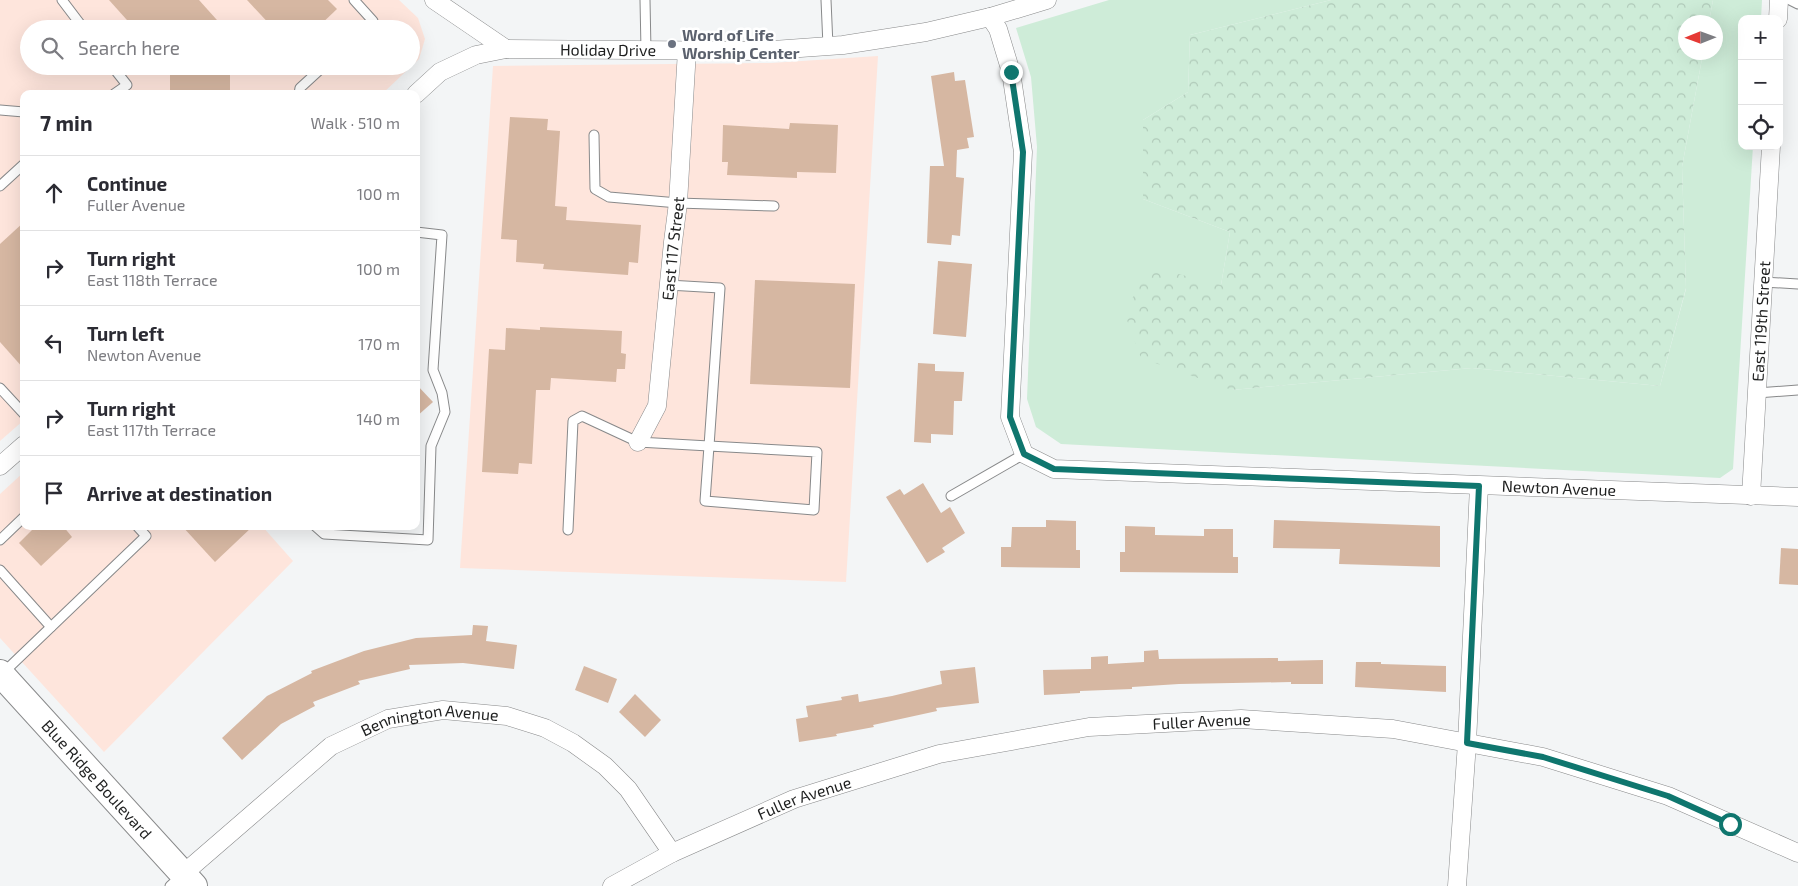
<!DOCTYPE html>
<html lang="en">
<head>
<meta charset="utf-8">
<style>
  body { margin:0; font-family:"Exo 2",sans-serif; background:#f2f2f3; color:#2b2b33 }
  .controls { position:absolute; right:15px; top:15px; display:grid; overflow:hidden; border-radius:10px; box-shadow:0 5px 20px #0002 }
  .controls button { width:45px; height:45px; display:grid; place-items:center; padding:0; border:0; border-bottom:1px solid #e1e1e2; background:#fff; color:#2b2b33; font:25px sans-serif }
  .compass { position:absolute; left:1678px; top:15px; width:45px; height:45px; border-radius:50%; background:#fff; box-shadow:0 5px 20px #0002; rotate:269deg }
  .stop { position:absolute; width:15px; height:15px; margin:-11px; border:4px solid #0f766e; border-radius:50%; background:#fff }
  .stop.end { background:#0f766e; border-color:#fff; box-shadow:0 1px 5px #0008 }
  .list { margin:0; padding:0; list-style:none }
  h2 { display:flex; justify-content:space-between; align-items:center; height:65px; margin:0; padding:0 20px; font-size:21px }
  h2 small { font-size:16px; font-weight:400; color:#7c7c81 }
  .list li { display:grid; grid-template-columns:32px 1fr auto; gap:15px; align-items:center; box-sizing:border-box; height:75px; padding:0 20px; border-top:1px solid #e1e1e2 }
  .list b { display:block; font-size:19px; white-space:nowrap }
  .list p { margin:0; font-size:16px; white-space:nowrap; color:#7c7c81 }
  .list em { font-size:16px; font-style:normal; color:#7c7c81 }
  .icon { flex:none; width:28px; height:28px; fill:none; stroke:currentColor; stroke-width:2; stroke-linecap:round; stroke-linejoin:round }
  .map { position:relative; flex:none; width:1798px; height:886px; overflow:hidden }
  .search { position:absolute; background:#fff; box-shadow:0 5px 20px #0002; left:20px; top:20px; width:400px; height:55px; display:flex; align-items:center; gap:12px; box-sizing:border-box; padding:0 18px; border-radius:28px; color:#7c7c81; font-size:19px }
  .panel { position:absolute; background:#fff; box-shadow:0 5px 20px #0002; left:20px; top:90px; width:400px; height:440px; border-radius:10px }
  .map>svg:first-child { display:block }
  .commercial { fill:#fee5dc; fill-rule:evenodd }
  .grass { fill:#ceecd8 }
  .forest { fill:url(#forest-crowns) }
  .building { fill:#d6b7a2 }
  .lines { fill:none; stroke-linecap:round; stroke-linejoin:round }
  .lane-casing { stroke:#88898a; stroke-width:11 }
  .street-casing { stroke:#88898a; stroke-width:19 }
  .secondary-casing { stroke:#88898a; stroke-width:28 }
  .lane { stroke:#fff; stroke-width:9 }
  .street { stroke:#fff; stroke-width:18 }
  .secondary { stroke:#fff; stroke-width:26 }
  .route { stroke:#0f766e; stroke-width:6 }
  .worship-dot { fill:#6b7280; stroke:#fff; stroke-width:2 }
  .labels { text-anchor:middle; stroke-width:5; stroke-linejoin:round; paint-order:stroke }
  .worship-label { font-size:16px; font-weight:bold; fill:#5b616d; stroke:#fff; text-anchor:start }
  .street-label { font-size:16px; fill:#1e1f1f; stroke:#fff }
</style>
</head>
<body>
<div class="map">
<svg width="1798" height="886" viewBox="0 0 1798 886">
  <defs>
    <pattern id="forest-crowns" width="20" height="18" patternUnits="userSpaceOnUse" patternTransform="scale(1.25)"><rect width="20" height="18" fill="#ceecd8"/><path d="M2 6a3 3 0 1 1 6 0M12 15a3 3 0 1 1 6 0" fill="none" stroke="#b0cab9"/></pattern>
  </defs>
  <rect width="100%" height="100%" fill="#f3f5f6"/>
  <g class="commercial">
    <path d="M0,0h399l19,18 7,21 -6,20 -37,35h-358v326l-24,21zM29,29h382v37h-382z"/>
    <path d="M878,56l-32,526 -386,-14 33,-502 278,-3z"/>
    <path d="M24,472v54h238l31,35 -189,191 -104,-114v-144z"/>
  </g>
  <path class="grass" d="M1109,0h222l-141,35 -2,57 -45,28v79l87,33 -9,53 11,105 240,-22 188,18 26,-97 -4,-122 21,-114 13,-1v-30h-7l4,-22h49l-1,19h-19v127h11l-20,323 -13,9 -659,-34 -25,-17 -9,-28 10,-252 -6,-70 -15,-49z"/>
  <path class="forest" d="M1331,0h382l-4,22h-23v30l17,1 -21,114 4,121 -26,98 -188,-18 -240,22 -91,-32 -17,-46 27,-45 70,18 9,-53 -87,-33v-79l45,-28 2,-57z"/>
  <g class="building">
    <path d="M109,0h90l26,29h-90z"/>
    <path d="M247,0h81l9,9 -21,20h-42z"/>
    <rect x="170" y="66" width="60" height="28"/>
    <path d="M954,72l1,9 10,-1 9,57 -7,1 2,10 -12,2 -1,27 8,1 -4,58 -8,-1 -1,10 -24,-2 3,-77h14l-13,-90z"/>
    <path d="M510,117l38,2 -1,11 13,1 -5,75 12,1 -1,13 75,5 -3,38 -9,-1 -1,13 -85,-6 1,-5 -28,-2 1,-22 -16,-1z"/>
    <path d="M790,123l48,2 -2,48 -39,-1v6l-70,-3 1,-13h-6l1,-37 66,4z"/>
    <path d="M24,222v147l-24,-27v-98z"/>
    <path d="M938,261l34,3 -6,73 -33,-3z"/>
    <path d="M755,280l100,4 -5,104 -100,-4z"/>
    <path d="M540,327l82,4 -1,22 5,1 -1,15h-8l-1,13 -65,-4 -1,12h-14l-4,74 -13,-1 -1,11 -36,-2 7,-123 16,1 1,-22 34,2z"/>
    <path d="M918,363l17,1v7l29,1 -2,29h-8l-1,34 -22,-1v9l-17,-1z"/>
    <path d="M416,384l17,18 -17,15z"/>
    <path d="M923,483l18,30 9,-6 15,26 -23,15 3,4 -18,11 -41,-66 14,-8 4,6z"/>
    <path d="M1046,520l30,1v29h4v18l-79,-1v-20h10l1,-20h34z"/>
    <path d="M1274,520l166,6v41l-101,-3 1,-15 -67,-1z"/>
    <path d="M36,526h27l9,11 -31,29 -22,-23z"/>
    <path d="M182,526h71l-38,36z"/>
    <path d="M1125,526l30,1v8l49,1v-7h29v28h5v16l-118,-1v-20h5z"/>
    <path d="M1781,548l17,1v36l-19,-1z"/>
    <path d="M473,625l15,1 -2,15 31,4 -3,24 -51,-6 -54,2 1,4 -52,12 2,3 -47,18 2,4 -34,18 -39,36 -20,-22 45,-42 45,-23 -1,-2 53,-20 52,-13 56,-3z"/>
    <path d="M1158,650l1,9 119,-1v3l45,-1v24h-32v-2l-112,2 -47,3v2l-52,2v2l-36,2 -1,-25 48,-1v-12l17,-1v8l36,-2v-11z"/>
    <path d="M1356,662h25v2l65,2v26l-91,-5z"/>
    <path d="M584,666l33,13 -9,24 -33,-13z"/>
    <path d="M975,667l4,36 -43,5 1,3 -64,14 1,2 -38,7 1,2 -38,6 -3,-23 12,-2 -2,-11 36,-6 -1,-3 17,-3 1,8 33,-6 50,-12 -2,-13z"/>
    <path d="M635,694l26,26 -16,17 -26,-25z"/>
  </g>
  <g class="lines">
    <defs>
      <g id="lane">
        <path d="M62,0l22,29"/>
        <path d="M354,0l19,21 -9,8"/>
        <path d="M645,0l1,50"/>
        <path d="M826,0l2,46"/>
        <path d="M1790,0l8,4"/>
        <path d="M112,66l15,19 -13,9"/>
        <path d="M299,94l1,-6 24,-22"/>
        <path d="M0,110l24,2"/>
        <path d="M594,135l1,54 14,8 69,6 96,3"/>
        <path d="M0,186l24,-22"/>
        <path d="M1763,282l35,2"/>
        <path d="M0,388l24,26"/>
        <path d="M1757,393l41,-3"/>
        <path d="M709,446l108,6 -3,58 -109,-9z"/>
        <path d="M951,496l73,-42"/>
        <path d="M315,526l9,8 104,6 3,-94 14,-34 -3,-19 -9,-23 9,-135 -26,-3"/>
        <path d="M568,530l5,-109 9,-5 56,26 71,4 11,-158 -52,-3"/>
        <path d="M0,540l24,-23"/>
        <path d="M0,570l51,57"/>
        <path d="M2,674l144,-138 -9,-10"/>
        <path d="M170,886l11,-10"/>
      </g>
      <g id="street">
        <path d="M434,0l72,49"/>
        <path id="s1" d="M990,17l8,12 13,43 12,80 -13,265 14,37 30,15 744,28"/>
        <path d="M1778,19l1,-19"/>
        <path id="s2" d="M416,94l24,-22 36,-17 30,-6 253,2 84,-6 83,-13 64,-15 57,-17"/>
        <path id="s3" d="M638,442l19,-36 16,-164 5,-39 9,-153"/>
        <path d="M0,466l24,-21"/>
        <path id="s4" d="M1751,496l20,-350"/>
        <path id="s5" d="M183,874l148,-128 57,-27 55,-9 64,6 38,12 28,15 32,23 23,23 44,64"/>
        <path id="s6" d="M612,886l60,-33 122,-54 145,-45 150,-27 152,-8 152,10 150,28 125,39 130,57"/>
        <path d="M1457,886l10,-143 12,-257"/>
      </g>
      <g id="secondary">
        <path id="s7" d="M0,673l194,213"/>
      </g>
    </defs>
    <use href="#lane" class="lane-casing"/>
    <use href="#street" class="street-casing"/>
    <use href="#secondary" class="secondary-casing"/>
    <use href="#lane" class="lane"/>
    <use href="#street" class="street"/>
    <use href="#secondary" class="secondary"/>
  </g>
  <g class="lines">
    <path class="route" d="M1011,72l12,80 -13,265 14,37 30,15 425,17 -12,257 76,14 125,39 62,28"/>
  </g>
  <circle class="worship-dot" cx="672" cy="44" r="5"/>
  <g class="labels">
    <g class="worship-label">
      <text x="682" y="41">Word of Life<tspan x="682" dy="18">Worship Center</tspan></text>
    </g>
    <g class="street-label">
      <text dy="6" stroke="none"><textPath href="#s2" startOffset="205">Holiday Drive</textPath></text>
      <text dy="6" stroke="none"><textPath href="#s3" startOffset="199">East 117 Street</textPath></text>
      <text dy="6" stroke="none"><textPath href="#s4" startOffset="175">East 119th Street</textPath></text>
      <text dy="6" stroke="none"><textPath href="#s1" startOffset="984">Newton Avenue</textPath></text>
      <text dy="6" stroke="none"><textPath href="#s6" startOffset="619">Fuller Avenue</textPath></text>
      <text dy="6" stroke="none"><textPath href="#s5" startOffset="300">Bennington Avenue</textPath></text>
      <text dy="6" stroke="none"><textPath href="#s7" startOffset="144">Blue Ridge Boulevard</textPath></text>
      <text dy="6" stroke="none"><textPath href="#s6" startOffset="212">Fuller Avenue</textPath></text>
    </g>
  </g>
</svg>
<div class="controls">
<button>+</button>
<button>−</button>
<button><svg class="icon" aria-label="locate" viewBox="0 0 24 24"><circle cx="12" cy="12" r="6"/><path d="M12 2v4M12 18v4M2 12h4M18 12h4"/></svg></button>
</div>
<svg class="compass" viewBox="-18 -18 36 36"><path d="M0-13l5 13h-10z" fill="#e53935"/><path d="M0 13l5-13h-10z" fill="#7c7c81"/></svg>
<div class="stop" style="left:1730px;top:824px"></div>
<div class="stop end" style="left:1011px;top:72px"></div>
<div class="search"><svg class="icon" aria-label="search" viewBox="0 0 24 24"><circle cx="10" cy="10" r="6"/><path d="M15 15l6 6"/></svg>Search here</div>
<section class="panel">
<h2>7 min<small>Walk · 510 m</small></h2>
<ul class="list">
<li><svg class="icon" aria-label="ahead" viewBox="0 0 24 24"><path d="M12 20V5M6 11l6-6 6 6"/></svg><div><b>Continue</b><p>Fuller Avenue</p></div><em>100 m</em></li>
<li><svg class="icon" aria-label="right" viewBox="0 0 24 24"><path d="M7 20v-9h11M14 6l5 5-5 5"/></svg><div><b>Turn right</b><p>East 118th Terrace</p></div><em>100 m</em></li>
<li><svg class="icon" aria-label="left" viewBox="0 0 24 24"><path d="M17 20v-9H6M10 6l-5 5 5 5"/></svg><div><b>Turn left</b><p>Newton Avenue</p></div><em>170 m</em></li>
<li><svg class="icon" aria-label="right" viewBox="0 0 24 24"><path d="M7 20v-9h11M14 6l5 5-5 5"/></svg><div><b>Turn right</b><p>East 117th Terrace</p></div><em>140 m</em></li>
<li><svg class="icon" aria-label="arrive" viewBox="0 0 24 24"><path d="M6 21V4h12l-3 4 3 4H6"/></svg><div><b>Arrive at destination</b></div></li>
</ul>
</section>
</div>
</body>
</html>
